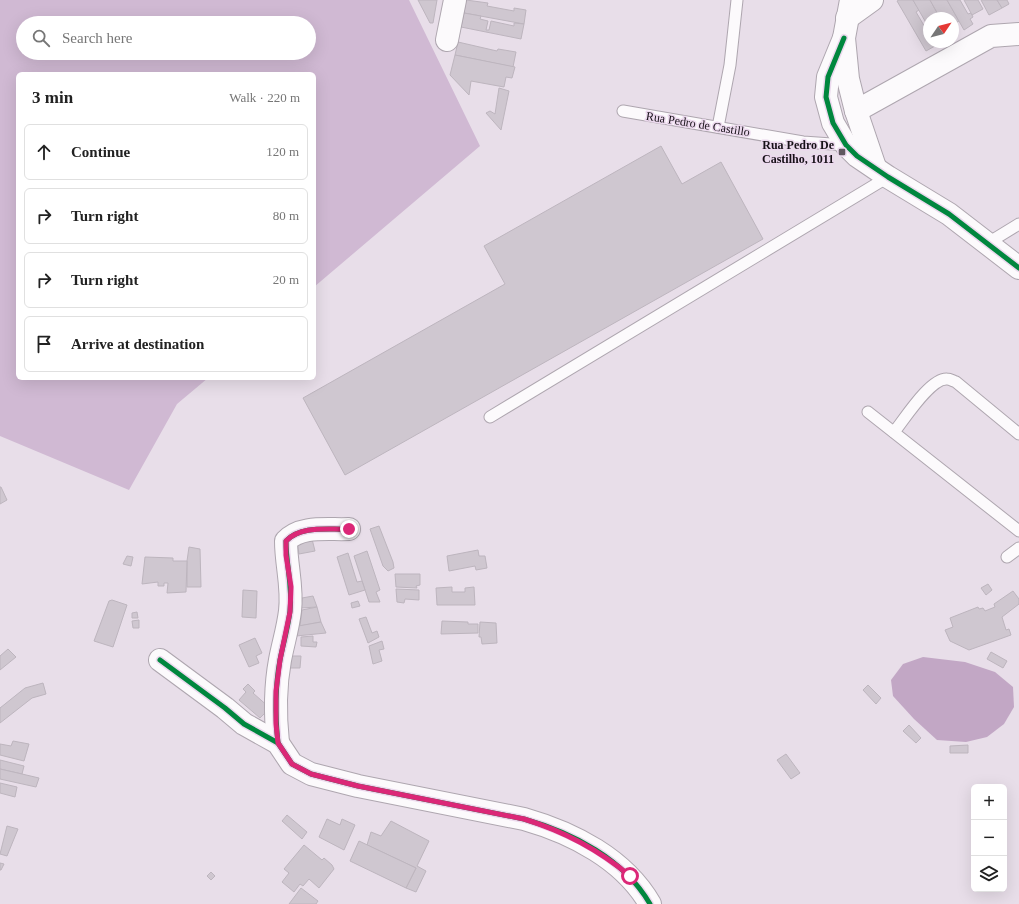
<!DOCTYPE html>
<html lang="en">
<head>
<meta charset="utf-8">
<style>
  body { margin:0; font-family:"Times New Roman",serif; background:#f2f2f2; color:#222 }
  .controls { position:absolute; right:12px; bottom:12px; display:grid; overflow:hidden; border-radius:6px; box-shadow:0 4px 16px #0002 }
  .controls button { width:36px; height:36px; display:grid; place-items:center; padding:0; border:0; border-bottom:1px solid #e0e0e0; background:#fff; color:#222; font:20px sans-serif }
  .compass { position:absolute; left:923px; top:12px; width:36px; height:36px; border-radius:50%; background:#fff; box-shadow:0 4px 16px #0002; rotate:55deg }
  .stop { position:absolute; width:12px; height:12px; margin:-9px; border:3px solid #db2777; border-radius:50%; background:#fff }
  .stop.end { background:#db2777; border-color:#fff; box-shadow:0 1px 4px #0008 }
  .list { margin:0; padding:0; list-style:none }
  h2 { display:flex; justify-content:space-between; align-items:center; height:52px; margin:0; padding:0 16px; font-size:17px }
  h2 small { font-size:13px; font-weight:400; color:#767676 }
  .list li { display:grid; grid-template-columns:26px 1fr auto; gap:12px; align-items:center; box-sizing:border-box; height:56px; margin:0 8px 8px; padding:0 8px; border:1px solid #e0e0e0; border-radius:6px }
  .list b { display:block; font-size:15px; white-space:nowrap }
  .list em { font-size:13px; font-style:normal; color:#767676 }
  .icon { flex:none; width:22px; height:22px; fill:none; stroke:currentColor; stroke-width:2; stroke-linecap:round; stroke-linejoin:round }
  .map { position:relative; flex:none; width:1019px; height:904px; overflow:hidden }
  .search { position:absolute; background:#fff; box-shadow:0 4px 16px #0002; left:16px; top:16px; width:300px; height:44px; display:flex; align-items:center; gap:10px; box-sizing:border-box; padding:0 14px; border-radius:22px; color:#767676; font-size:15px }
  .panel { position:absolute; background:#fff; box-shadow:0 4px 16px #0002; left:16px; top:72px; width:300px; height:308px; border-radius:6px }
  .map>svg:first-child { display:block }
  .forest { fill:#d0b9d3; fill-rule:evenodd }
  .water { fill:#c2a7c5 }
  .building { fill:#cfc7d0; stroke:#bdb5be }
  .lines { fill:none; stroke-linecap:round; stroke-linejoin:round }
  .lane-casing { stroke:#aea6af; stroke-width:13 }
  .street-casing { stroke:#aea6af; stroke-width:24 }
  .lane { stroke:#fcfafc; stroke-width:11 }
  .street { stroke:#fcfafc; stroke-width:22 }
  .cycleway-casing { stroke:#ecd9ee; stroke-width:8 }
  .cycleway { stroke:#00873e; stroke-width:5 }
  .route { stroke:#db2777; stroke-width:5 }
  .poi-dot { fill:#605860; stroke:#ecd9ee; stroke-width:1.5 }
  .labels { text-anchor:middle; stroke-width:3; stroke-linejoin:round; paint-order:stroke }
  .street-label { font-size:12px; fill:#161017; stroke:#ecd9ee }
  .poi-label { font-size:12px; font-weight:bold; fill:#161017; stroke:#ecd9ee; text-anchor:end }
</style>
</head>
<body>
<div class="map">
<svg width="1019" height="904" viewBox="0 0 1019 904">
  <rect width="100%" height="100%" fill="#e8dee9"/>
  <path class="forest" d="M0,0h409l71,146 -166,141v-213h-296v304h190l-31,26 -48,86 -129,-54zM23,23h286v30h-286z"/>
  <path class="water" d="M923,657l42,5 30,10 18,15 1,20 -10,17 -17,13 -21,5 -29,-2 -23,-21 -21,-23 -2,-16 12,-16z"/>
  <g class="building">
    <path d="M418,0h19l-4,23h-3z"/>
    <path d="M466,0l22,3 -1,3 27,5v-3l12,2 -2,14 -60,-11z"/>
    <path d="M899,0h14l6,10 -3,2 13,22v8h4l2,4 -9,5 -29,-50z"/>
    <path d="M913,0h17l10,18h-11v10z"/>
    <path d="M930,0h17l12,21 -5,3 2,4 -3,2v-12h-13z"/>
    <path d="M947,0h13l8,14 3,-1 2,4 -3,2 3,5 -9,6z"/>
    <path d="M964,0h14l5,9 -11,6z"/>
    <path d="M981,0h16l5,8 -13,7z"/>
    <path d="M997,0h10l2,4 -7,4z"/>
    <path d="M464,13l17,3 -1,3 8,2 -2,9h3l2,-9 23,5v-3l10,1 -3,15 -60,-12z"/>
    <path d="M458,42l39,9 1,-2 18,3 -3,15 -58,-12z"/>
    <path d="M455,55l60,12 -3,11 -6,-1 -2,10 -33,-6 -2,14 -19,-20z"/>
    <path d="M499,88l10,3 -8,39 -15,-17 4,-2 5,3z"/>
    <path d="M661,146l21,38 39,-22 42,77 -418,236 -42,-77 202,-114 -21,-38z"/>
    <path d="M0,487h1l6,13 -7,4z"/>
    <path d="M379,526l14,36 1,6 -6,3 -5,-5 -13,-37z"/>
    <path d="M312,539l3,12 -16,3 -2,-13z"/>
    <path d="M189,547l11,2 1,38h-14v-26z"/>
    <path d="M478,550l1,6h6l2,12 -11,2 -1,-4 -26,5 -2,-15z"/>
    <path d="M367,551l13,39 -4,2 4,10h-11l-15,-46z"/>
    <path d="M348,553l9,29 5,-1 3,9 -16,5 -12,-38z"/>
    <path d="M127,556l6,1 -2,9 -8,-2z"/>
    <path d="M145,557l28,1v3h14l-1,31 -19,1 1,-10h-4v3h-6v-4l-16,2z"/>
    <path d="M395,574h25v11l-4,1 1,2 -21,-1z"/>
    <path d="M988,584l4,6 -6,5 -5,-7z"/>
    <path d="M452,587v5h13v-4l9,-1 1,18h-38l-1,-17z"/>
    <path d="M396,589l23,1v10l-14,-1 -1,4 -7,-1z"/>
    <path d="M243,590l14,1 -1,27 -14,-1z"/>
    <path d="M1013,591l6,8v5l-17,13 4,13 3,-1 2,6 -42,15 -19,-9 -5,-11 8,-3 -3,-9 28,-11 1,2 4,-1 2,3 10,-4 -1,-3z"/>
    <path d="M313,596l4,11 -16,1 1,-10z"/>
    <path d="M112,600l15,5 -14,42 -19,-6 15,-40z"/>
    <path d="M358,601l2,5 -8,2 -1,-5z"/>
    <path d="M317,607l4,15 -21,4 2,-16z"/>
    <path d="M137,612l1,6h-6v-5z"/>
    <path d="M366,617l6,16 5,-2 2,6 -11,6 -9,-24z"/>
    <path d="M139,620v8h-6l-1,-7z"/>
    <path d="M442,621l26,1v2h10v9l-37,1z"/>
    <path d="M321,622l5,11 -30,3 2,-10z"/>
    <path d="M480,622l16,1 1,20 -15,1 -1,-7h-2z"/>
    <path d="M313,636v6h4l-1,5 -15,-1v-9z"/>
    <path d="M255,638l7,15 -6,3 3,7 -10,4 -10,-22z"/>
    <path d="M382,641l2,8 -5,1 3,11 -9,3 -4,-18z"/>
    <path d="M8,649l8,8 -16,13v-14z"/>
    <path d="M991,652l16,9 -4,7 -16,-9z"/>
    <path d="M290,656h11l-1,12h-12z"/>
    <path d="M43,683l3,11 -14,4 -32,25v-15l25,-20z"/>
    <path d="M248,684l7,7 -2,2 17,15 -10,10 -21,-18 7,-8 -3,-3z"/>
    <path d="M868,685l13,13 -5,6 -13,-14z"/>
    <path d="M909,725l12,13 -5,5 -13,-12z"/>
    <path d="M13,741l16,3 -5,17 -24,-6v-11l11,2z"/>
    <path d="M968,745v8h-18v-7z"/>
    <path d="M786,754l14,19 -9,6 -14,-19z"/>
    <path d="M0,760l24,6 -2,8 -22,-5z"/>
    <path d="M0,769l22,5 17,4 -3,9 -36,-8z"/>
    <path d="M0,783l17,4 -2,10 -15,-4z"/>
    <path d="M287,815l20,17 -5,7 -20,-18z"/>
    <path d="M327,819l13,6 2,-6 13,6 -11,25 -25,-13z"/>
    <path d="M391,821l38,20 -12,25 9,5 -10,21 -10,-4 10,-20 -49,-23 4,-13 10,4z"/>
    <path d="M7,826l11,3 -11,27 -7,-2z"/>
    <path d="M359,841l57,27 -10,20 -56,-27z"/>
    <path d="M304,845l18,15 2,-2 8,7 2,4 -15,19 -10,-9 -6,7 -3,-2 -6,8 -12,-10 7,-9 -5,-4z"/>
    <path d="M0,863l4,1 -3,6h-1z"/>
    <path d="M211,872l4,4 -4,4 -4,-4z"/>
    <path d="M301,888l17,13 -2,3h-27z"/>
  </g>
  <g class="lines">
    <defs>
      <g id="lane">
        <path d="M623,111l180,31 43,3"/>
        <path d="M718,127l12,-62 7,-65"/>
        <path d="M988,243l31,-19"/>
        <path d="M868,412l151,119"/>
        <path d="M490,417l398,-240"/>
        <path d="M894,432c10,-12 36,-54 53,-53 3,0 6,2 9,3l63,52"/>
        <path d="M1007,557l12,-9"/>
      </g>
      <g id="street">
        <path d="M851,0l-7,38 4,41 8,32 19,56"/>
        <path d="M847,18l25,-18"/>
        <path d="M844,38l-16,39 -2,20 7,26 13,22 11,11 31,21 61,37 70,54"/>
        <path d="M447,40l8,-40"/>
        <path d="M856,111l135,-75 28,-2"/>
        <path d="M160,660l65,48 19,16 34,19 14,21 19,10 47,12 166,33c49,14 100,40 126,85"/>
        <path d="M278,743c-3,-28 -3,-56 2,-83 3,-16 8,-32 10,-49 3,-24 -4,-46 -4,-70 15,-16 42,-11 63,-12"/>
      </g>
    </defs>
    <use href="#lane" class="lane-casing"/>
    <use href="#street" class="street-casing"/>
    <use href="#lane" class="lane"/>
    <use href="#street" class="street"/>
    <defs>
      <g id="cycleway">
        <path d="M844,38l-16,39 -2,20 7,26 13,22 11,11 31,21 61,37 70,54"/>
        <path d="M160,660l65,48 19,16 34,19 14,21 19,10 47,12 166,33c49,14 100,40 126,85"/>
        <path d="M278,743c-3,-28 -3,-56 2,-83 3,-16 8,-32 10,-49 3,-24 -4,-46 -4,-70 15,-16 42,-11 63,-12"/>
      </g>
    </defs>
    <use href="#cycleway" class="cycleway-casing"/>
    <use href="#cycleway" class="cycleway"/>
  </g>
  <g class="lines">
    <path class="route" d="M349,529c-21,1 -48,-4 -63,12v14l5,32 -1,25 -10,48 -4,31v33l2,19 14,21 19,10 47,12 166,33c39,12 75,31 106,57"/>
  </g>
  <rect class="poi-dot" x="838" y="148" width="8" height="8" rx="2"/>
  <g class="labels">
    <g class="street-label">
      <text transform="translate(698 124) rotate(9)" y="4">Rua Pedro de Castillo</text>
    </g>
    <g class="poi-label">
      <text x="834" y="149">Rua Pedro De<tspan x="834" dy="14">Castilho, 1011</tspan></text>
    </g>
  </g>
</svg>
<div class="controls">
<button>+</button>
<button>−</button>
<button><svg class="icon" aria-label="layers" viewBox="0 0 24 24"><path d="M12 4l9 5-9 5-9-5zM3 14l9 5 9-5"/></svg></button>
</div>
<svg class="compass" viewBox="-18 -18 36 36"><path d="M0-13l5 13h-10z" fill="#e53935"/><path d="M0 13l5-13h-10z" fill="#767676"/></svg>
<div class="stop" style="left:630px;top:876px"></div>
<div class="stop end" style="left:349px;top:529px"></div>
<div class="search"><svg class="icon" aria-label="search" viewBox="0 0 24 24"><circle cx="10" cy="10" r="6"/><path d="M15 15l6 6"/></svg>Search here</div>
<section class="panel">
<h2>3 min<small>Walk · 220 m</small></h2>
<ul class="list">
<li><svg class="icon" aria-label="ahead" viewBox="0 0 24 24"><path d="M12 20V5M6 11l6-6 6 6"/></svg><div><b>Continue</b></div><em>120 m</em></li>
<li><svg class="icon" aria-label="right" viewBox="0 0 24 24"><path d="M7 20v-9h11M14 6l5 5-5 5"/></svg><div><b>Turn right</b></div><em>80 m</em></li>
<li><svg class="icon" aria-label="right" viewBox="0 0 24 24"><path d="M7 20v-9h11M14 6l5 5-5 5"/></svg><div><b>Turn right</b></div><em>20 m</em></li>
<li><svg class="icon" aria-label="arrive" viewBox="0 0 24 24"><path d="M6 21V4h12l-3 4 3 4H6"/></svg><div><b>Arrive at destination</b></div></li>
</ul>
</section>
</div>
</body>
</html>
